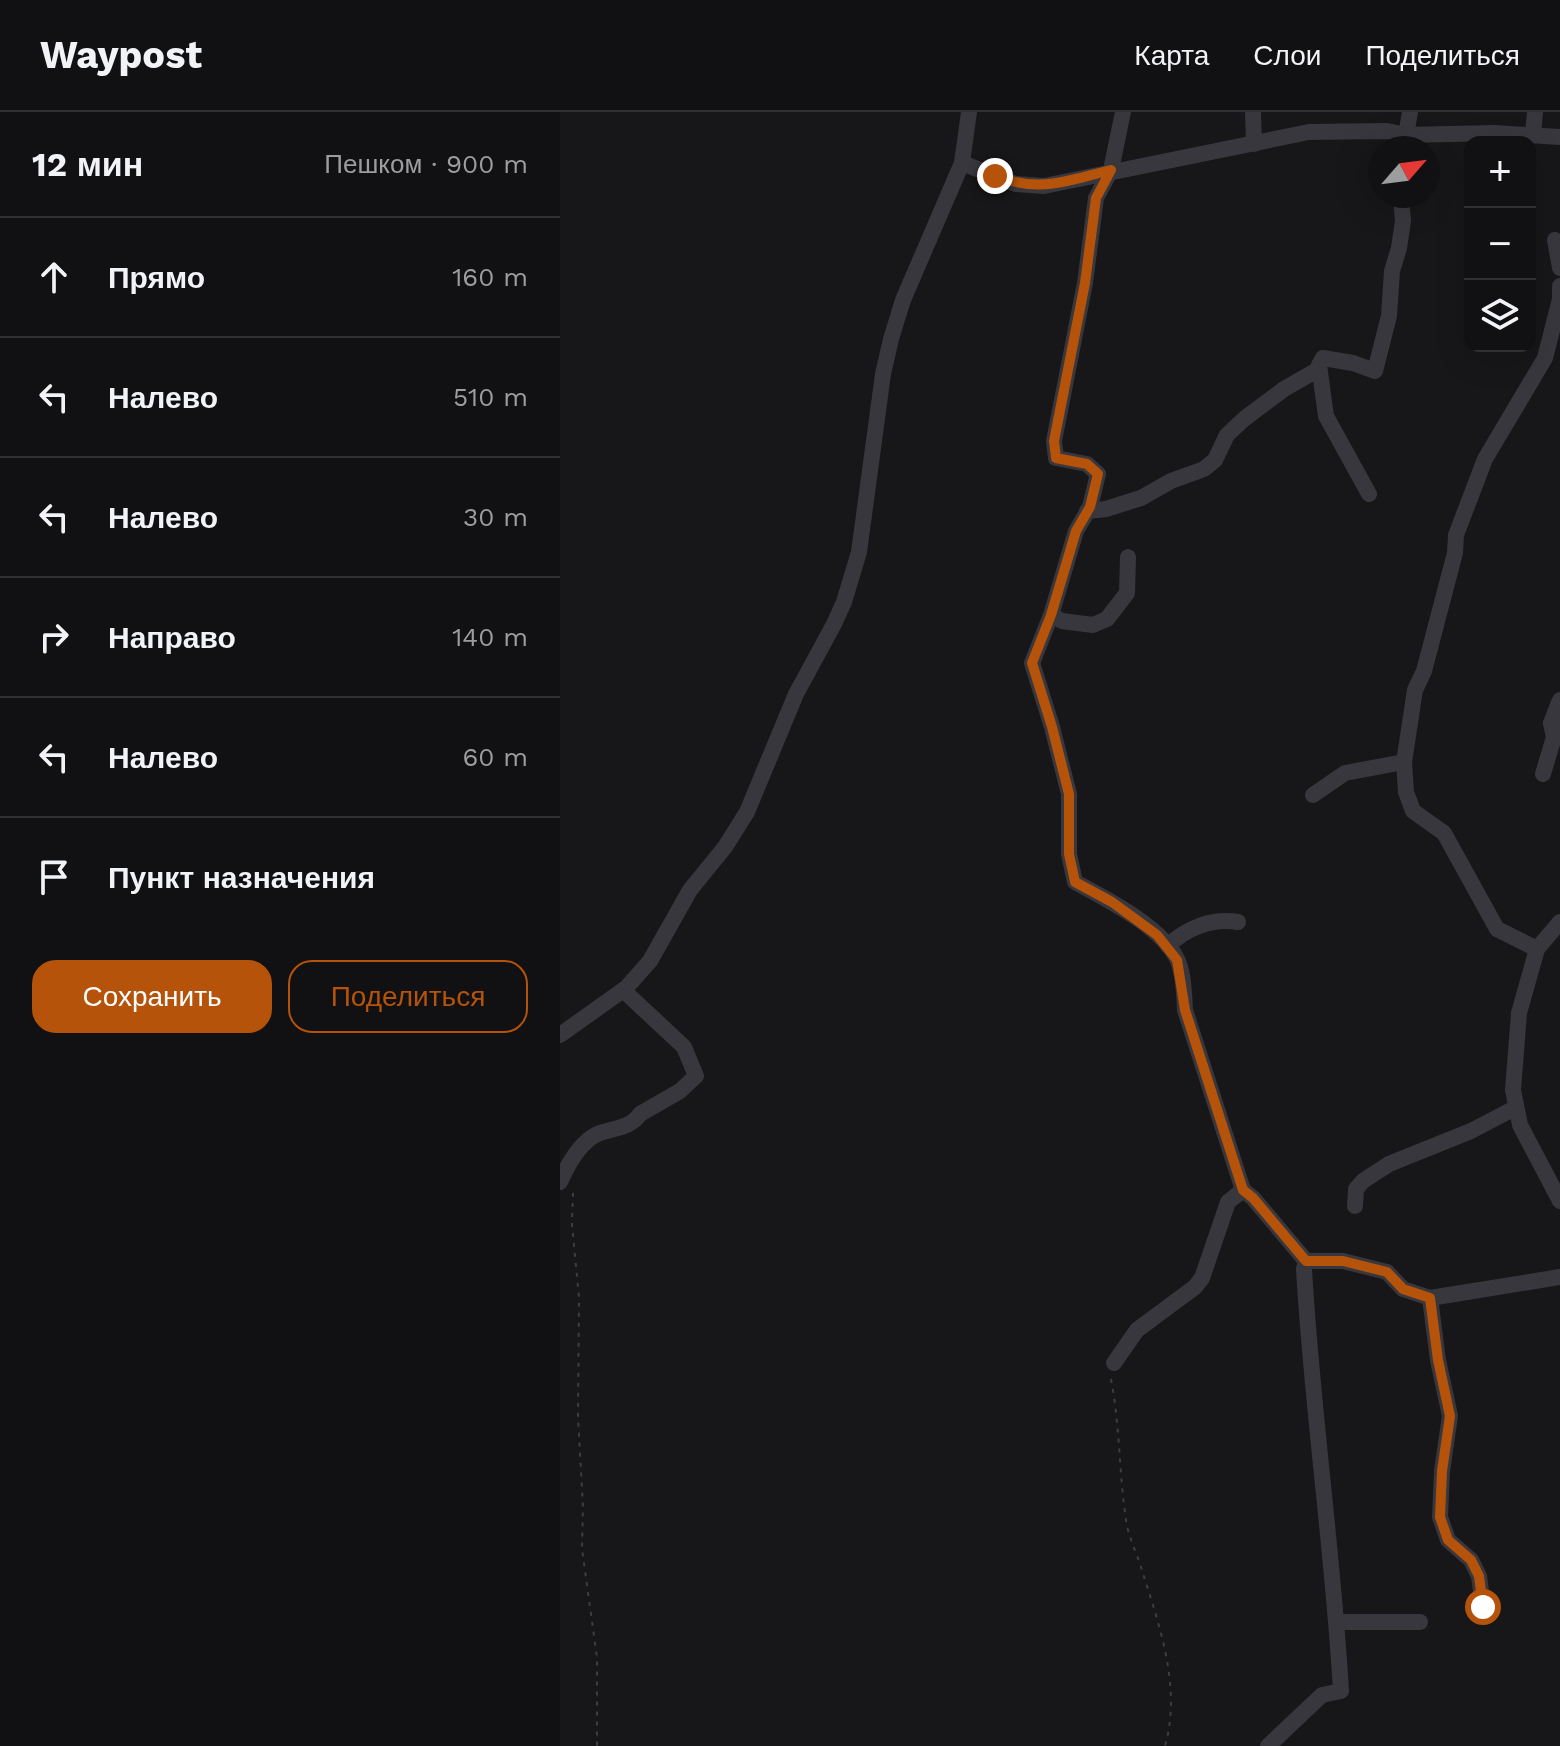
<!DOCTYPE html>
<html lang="ru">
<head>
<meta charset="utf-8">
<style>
  body { margin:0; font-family:"Work Sans",sans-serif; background:#1a191b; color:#f1f3f6 }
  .controls { position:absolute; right:24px; top:24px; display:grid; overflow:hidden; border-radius:16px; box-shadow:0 8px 32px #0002 }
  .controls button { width:72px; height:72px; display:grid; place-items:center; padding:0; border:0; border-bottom:2px solid #303032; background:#111012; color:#f1f3f6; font:40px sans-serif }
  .compass { position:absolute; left:808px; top:24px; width:72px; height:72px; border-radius:50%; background:#111012; box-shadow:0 8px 32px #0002; rotate:62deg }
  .stop { position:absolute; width:24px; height:24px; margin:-18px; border:6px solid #b45309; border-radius:50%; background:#fff }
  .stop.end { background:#b45309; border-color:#fff; box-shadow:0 2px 8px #0008 }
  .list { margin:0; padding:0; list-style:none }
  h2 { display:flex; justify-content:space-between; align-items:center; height:104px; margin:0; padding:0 32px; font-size:34px }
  h2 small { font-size:26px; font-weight:400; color:#9c9d9f }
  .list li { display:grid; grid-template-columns:52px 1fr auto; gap:24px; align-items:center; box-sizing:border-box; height:120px; padding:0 32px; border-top:2px solid #303032 }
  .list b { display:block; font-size:30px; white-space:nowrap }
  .list em { font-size:26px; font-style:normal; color:#9c9d9f }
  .actions { display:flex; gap:16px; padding:24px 32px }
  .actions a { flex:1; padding:18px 0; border:2px solid #b45309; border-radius:24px; text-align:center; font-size:28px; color:#b45309 }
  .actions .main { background:#b45309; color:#fff }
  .icon { flex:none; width:44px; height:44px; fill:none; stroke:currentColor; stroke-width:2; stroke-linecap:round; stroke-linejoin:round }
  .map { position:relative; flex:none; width:1000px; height:1634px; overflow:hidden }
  header { display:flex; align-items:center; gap:48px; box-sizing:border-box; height:112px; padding:0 40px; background:#111012; border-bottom:2px solid #303032 }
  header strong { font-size:38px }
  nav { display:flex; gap:44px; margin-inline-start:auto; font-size:28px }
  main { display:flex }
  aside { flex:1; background:#111012 }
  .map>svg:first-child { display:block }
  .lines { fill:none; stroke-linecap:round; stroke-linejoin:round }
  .path { stroke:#3d3e44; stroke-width:2; stroke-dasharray:4 6; stroke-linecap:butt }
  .minor { stroke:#38373d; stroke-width:16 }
  .route { stroke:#b45309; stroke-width:10 }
</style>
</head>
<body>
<header>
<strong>Waypost</strong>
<nav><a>Карта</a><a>Слои</a><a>Поделиться</a></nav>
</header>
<main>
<aside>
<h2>12 мин<small>Пешком · 900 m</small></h2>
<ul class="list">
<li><svg class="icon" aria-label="ahead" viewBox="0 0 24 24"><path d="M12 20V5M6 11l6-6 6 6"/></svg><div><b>Прямо</b></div><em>160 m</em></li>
<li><svg class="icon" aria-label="left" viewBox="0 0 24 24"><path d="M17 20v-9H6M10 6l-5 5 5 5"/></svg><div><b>Налево</b></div><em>510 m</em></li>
<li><svg class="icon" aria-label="left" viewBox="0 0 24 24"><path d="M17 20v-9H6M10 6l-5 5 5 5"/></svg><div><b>Налево</b></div><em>30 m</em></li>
<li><svg class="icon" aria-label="right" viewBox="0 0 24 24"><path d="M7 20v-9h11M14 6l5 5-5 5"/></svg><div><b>Направо</b></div><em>140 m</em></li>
<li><svg class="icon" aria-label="left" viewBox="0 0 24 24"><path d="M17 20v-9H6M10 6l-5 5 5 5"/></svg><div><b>Налево</b></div><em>60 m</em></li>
<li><svg class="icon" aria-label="arrive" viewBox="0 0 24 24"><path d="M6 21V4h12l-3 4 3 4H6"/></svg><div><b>Пункт назначения</b></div></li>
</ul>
<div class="actions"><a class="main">Сохранить</a><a>Поделиться</a></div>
</aside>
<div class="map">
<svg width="1000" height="1634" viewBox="0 0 1000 1634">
  <rect width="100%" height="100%" fill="#171618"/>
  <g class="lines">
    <g class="path">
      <path d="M13,1081l-1,31 7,74 -1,119 5,90 -1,42 15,109v88"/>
      <path d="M551,1267c9,47 8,94 15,141 2,16 10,31 15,47 18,58 41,119 24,179"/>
    </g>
    <g class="minor">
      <path d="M563,0l-12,58 -15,28 -11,85 -31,158 2,17 31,6 11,10 -8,33 -14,24 -25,84 -19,48 20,64 17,67v60l6,28c31,17 88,45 103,79 6,15 6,33 7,49l58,180 10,8 53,63"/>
      <path d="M693,0l1,32"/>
      <path d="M973,23l2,-23"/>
      <path d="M841,36l5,-13 4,-23"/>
      <path d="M402,51l54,21 28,2 265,-54 78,-1 19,4 88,-2 66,4"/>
      <path d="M995,128l5,28"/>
      <path d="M809,382l-43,-78 -7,-51 4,-7 30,5 22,8 14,-55 3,-45 7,-23 4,-27 -2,-25"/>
      <path d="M527,399l19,-2 35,-11 30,-17 33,-12 11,-9 12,-25 17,-16 40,-30 35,-20"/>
      <path d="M491,503l11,6 31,4 14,-6 20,-26 1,-36"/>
      <path d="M1000,588l-9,23 9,2"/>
      <path d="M983,662l11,-37 -3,-14"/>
      <path d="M753,683l32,-22 59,-11"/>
      <path d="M1000,810l-23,27 -18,64 -6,77 7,35 40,76"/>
      <path d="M608,834c18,-18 44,-28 70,-24"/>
      <path d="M977,837l-40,-20 -53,-96 -31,-22 -7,-19 -2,-30 11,-72 9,-19 31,-118 1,-18 29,-76 60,-101 15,-59v-13"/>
      <path d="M0,923l66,-47 24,-27 40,-71 35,-43 22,-35 49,-118 38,-70 10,-22 15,-50 24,-178 8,-35 12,-39 59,-137 7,-51"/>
      <path d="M0,1070c8,-18 21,-42 40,-49 14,-5 31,-5 40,-19l40,-23 16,-15 -12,-29 -61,-57"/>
      <path d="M795,1094l1,-17 7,-8 26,-17 82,-33 44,-23"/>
      <path d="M746,1149h37l44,11 16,17 27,9 130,-21"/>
      <path d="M870,1186l8,62 12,56 -8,55 -2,46 8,23 23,20 8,16 4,31"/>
      <path d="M554,1251l23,-33 58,-43 7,-9 26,-76 15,-12"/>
      <path d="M777,1510h83"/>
      <path d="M708,1634l54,-51 19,-4c-8,-141 -29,-281 -37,-422l2,-8"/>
    </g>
  </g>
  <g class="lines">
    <path class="route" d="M435,64c46,17 70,5 116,-6l-15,28 -11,85 -31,158 2,17 31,6 11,10 -8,33 -14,24 -25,84 -19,48 20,64 17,67v60l6,28 37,20 45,33 20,25 8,50 58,180 10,8 53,63h37l44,11 16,17 27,9 8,62 12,56 -8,55 -2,46 8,23 23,20 8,16 4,31"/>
  </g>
</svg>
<div class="controls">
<button>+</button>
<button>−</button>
<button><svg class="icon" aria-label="layers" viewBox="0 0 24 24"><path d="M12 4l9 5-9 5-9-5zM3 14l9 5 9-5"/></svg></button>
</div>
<svg class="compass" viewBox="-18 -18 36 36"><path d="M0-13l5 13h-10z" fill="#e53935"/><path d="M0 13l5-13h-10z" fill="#9c9d9f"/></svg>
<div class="stop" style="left:923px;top:1495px"></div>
<div class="stop end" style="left:435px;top:64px"></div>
</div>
</main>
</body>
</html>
